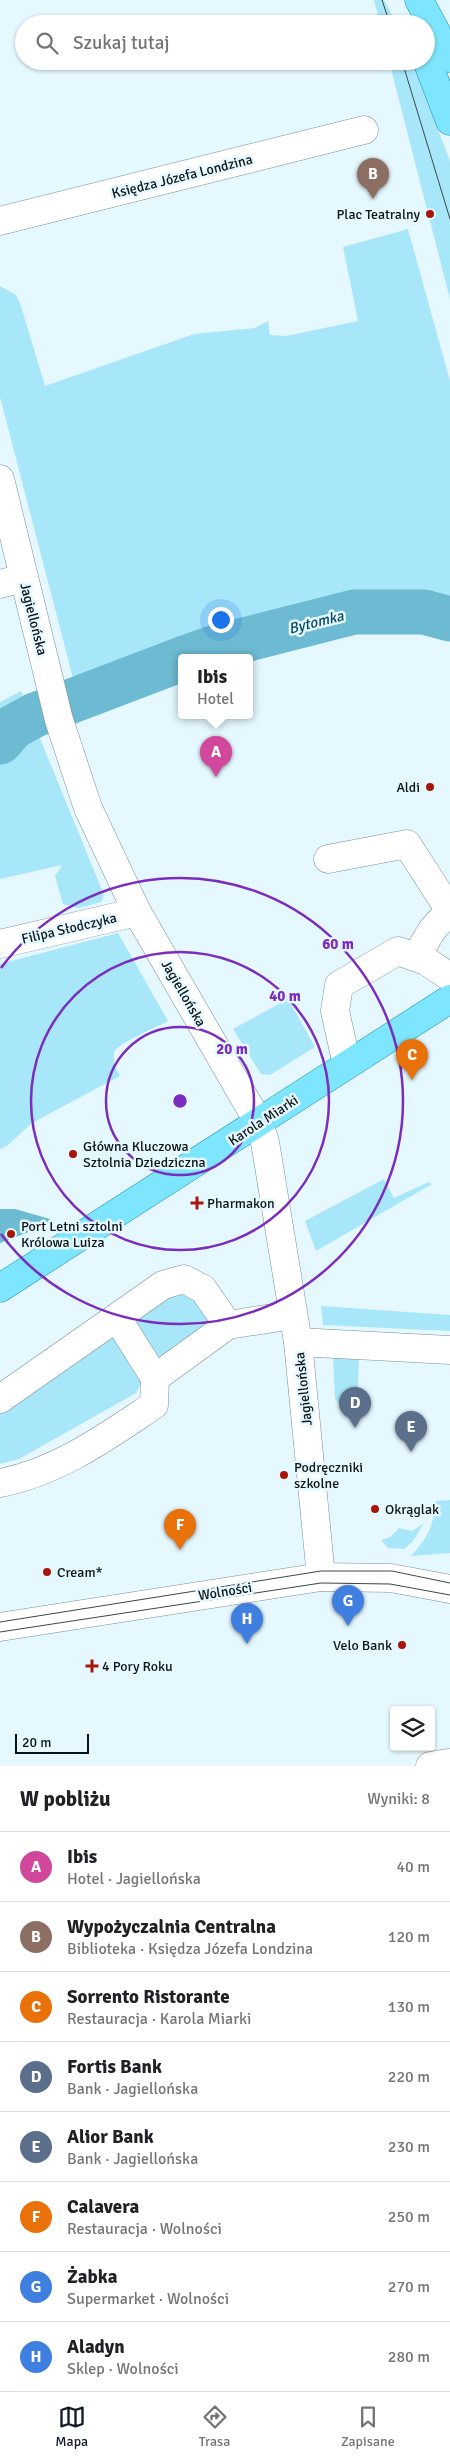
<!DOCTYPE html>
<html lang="pl">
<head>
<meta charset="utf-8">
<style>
  body { margin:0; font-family:Signika,sans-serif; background:#f6f6f6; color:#202124 }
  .controls { position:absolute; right:15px; bottom:15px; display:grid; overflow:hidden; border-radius:5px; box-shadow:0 1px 4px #0004 }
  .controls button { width:45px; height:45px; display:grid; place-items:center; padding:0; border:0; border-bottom:1px solid #e0e0e0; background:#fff; color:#202124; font:25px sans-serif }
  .scale { position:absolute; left:15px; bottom:12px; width:74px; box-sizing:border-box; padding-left:5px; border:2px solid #0c1417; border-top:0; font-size:14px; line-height:18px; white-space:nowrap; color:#0c1417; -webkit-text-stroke:4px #e5f8ff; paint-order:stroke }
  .you { position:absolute; left:220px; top:619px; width:18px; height:18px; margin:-12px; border:4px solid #fff; border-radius:50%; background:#1a73e8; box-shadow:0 0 0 8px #1a73e833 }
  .badge { display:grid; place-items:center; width:32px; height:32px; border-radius:50%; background:#111827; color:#fff; font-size:16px; font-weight:700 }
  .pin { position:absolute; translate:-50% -41px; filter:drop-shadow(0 1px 2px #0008) }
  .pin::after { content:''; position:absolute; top:26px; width:18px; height:15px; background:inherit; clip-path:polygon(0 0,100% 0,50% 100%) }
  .popup { position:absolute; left:178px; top:654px; width:75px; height:65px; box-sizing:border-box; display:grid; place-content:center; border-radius:5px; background:#fff; filter:drop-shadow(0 1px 4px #0005); font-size:16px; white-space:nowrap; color:#757577 }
  .popup b { font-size:19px; color:#202124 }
  .popup::after { content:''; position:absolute; left:50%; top:100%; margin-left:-10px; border:10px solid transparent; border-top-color:#fff }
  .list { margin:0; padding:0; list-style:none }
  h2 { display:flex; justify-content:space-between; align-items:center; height:65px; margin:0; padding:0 20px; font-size:21px }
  h2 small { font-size:16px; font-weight:400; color:#757577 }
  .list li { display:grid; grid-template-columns:32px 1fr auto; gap:15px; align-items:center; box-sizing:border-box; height:70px; padding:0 20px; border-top:1px solid #e0e0e0 }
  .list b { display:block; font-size:19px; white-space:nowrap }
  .list p { margin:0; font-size:16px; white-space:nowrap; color:#757577 }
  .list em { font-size:16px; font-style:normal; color:#757577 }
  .icon { flex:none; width:28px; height:28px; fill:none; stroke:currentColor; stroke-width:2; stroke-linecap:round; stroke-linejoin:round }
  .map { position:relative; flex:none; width:450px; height:1766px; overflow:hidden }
  .search { position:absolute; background:#fff; box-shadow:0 1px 4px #0004; left:15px; right:15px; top:15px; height:55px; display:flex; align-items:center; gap:12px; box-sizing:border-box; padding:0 18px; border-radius:28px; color:#757577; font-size:19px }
  .sheet { height:625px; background:#fff }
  nav { display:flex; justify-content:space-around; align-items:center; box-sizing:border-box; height:70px; border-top:1px solid #e0e0e0; background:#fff; font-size:14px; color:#757577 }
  nav a { display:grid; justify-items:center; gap:2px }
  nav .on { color:#111827 }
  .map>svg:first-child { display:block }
  .green { fill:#a8e6f9 }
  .water { fill:#6dbbd2 }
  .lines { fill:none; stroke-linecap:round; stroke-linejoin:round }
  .river { stroke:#6dbbd2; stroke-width:45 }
  .minor-casing { stroke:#798f97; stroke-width:29 }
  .major-casing { stroke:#1e90ab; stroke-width:29 }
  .minor { stroke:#fff; stroke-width:28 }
  .major { stroke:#7de5fd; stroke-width:28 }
  .tram { stroke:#3c464a; stroke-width:1 }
  .ring { fill:none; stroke:#7b2cbf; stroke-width:2.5 }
  .poi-dot { fill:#a8160b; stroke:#e5f8ff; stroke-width:2 }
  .labels { text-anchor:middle; stroke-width:5; stroke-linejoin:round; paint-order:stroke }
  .street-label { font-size:14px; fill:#0c1417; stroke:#e5f8ff }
  .poi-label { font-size:14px; fill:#0c1417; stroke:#e5f8ff; text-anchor:start }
  .water-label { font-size:15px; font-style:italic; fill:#024b5c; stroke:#e5f8ff }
  .centre { fill:#7b2cbf; stroke:#e5f8ff; stroke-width:2.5 }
  .ring-label { font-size:15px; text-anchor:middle; font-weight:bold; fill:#7b2cbf; stroke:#e5f8ff; stroke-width:5; stroke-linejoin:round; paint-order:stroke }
</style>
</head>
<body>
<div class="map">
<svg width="450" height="1766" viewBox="0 0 450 1766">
  <rect width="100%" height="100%" fill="#e5f8ff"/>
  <g class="green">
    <path d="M374,0h10l13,24h-17z"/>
    <path d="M389,61h23l38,100v138z"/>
    <path d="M408,229l42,152v227l-22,-5 -82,2 -134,34 -137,47 -75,-289v-111l16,9 5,11 24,80 149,-52 61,-6 13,-7 2,14 16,1 72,-15 -15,-74z"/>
    <path d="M21,691l5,12 -26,21v-22z"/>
    <path d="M37,731l67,164 -3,7 -23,6 -15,-4 -8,-28 7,-11 -62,14v-115l31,-32z"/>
    <path d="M118,933l50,88c-15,8 -43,19 -54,30v13l6,12 -88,47 -25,23 -7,3v-185z"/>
    <path d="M288,999l27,48 -45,28 -9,-1 -28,-45z"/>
    <path d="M384,1179l10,19 35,-16 3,2 -116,67 -11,-30z"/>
    <path d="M180,1287l38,28 -56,51 -25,-32v-16z"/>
    <path d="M321,1306l129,9v16l-127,-6z"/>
    <path d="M115,1326l27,55 -6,12 -117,66 -19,5v-59z"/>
    <path d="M333,1357l26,1 -2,46 -19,-1 -3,-5z"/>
    <path d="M450,1500v53l-39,3c16,-17 24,-32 24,-55z"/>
    <path d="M424,1523l-11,18 -9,8 -16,-1 -7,-8 9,-3 9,-9 13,3z"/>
  </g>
  <path class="water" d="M0,1209h15l35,10 -5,7 -45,17z"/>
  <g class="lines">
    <g class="river">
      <path d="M185,658l28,-10 141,-36h70l26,7"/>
      <path d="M0,742l13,-15 22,-12 147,-56"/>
    </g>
    <defs>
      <g id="minor">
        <path d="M0,221l364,-91"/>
        <path d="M0,479l59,241 29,88 49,104 122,211 6,19 33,200 23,235"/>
        <path d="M0,584l24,-6"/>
        <path d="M328,859l79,-15 43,67"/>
        <path d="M0,944l137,-32"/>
        <path d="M416,957l16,-27 17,-19"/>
        <path d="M347,1065l-12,-54 4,-26 59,-34 28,10 24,16"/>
        <path d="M117,1318l38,60"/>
        <path d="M298,1342l152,8"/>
        <path d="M0,1399l163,-114 21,-6 19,10 25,36"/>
        <path d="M0,1483c58,-11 106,-46 154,-78l1,-27 73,-53 65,-10"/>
        <path d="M0,1627l321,-50 70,1 59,11"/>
        <path d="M430,1766l18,-3"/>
      </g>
      <g id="major">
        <path d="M419,0l31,58"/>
        <path d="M426,58l24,63"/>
        <path d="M0,1288l450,-289"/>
      </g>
    </defs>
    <use href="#minor" class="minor-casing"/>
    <use href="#major" class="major-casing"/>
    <use href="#minor" class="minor"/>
    <use href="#major" class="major"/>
    <g class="tram">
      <path d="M382,0l8,24"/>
      <path d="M402,61l48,158"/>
      <path d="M0,1622l321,-51h71l58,12"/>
      <path d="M0,1632l321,-49 69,1 60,11"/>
    </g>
  </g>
  <g class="ring">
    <circle cx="180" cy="1101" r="74"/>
    <circle cx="180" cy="1101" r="149"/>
    <path d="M1 968A223 223 0 1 1 1 1234"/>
  </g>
  <g class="poi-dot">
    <circle cx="430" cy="214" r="5"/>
    <circle cx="430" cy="787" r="5"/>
    <circle cx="73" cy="1154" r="5"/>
    <path d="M194.5 1195.5h5v5h5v5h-5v5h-5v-5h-5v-5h5z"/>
    <circle cx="11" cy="1234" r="5"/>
    <circle cx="284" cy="1475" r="5"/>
    <circle cx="375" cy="1509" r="5"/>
    <circle cx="47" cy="1572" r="5"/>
    <circle cx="402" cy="1645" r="5"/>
    <path d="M89.5 1658.5h5v5h5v5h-5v5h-5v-5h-5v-5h5z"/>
  </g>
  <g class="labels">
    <g class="street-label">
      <text transform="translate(182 176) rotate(-14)" y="5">Księdza Józefa Londzina</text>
      <text transform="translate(34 619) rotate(76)" y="5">Jagiellońska</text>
      <text transform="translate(69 928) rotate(-13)" y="5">Filipa Słodczyka</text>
      <text transform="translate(184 993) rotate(60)" y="5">Jagiellońska</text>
      <text transform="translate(263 1120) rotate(-33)" y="5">Karola Miarki</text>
      <text transform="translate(303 1389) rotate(-96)" y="5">Jagiellońska</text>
      <text transform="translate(225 1591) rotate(-9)" y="5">Wolności</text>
    </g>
    <g class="poi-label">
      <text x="420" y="219" text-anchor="end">Plac Teatralny</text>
      <text x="420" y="792" text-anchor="end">Aldi</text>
      <text x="83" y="1151">Główna Kluczowa<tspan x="83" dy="16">Sztolnia Dziedziczna</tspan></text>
      <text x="207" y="1208">Pharmakon</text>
      <text x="21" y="1231">Port Letni sztolni<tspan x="21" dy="16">Królowa Luiza</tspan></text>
      <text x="294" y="1472">Podręczniki<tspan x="294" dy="16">szkolne</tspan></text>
      <text x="385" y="1514">Okrąglak</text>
      <text x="57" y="1577">Cream*</text>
      <text x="392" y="1650" text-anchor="end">Velo Bank</text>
      <text x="102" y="1671">4 Pory Roku</text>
    </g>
    <g class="water-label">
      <text transform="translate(316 622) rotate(-14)" y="5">Bytomka</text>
    </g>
  </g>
  <circle cx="180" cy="1101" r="8" class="centre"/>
  <g class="ring-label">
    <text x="338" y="949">60 m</text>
    <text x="285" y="1001">40 m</text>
    <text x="232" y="1054">20 m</text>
  </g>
</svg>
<div class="controls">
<button><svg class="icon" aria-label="layers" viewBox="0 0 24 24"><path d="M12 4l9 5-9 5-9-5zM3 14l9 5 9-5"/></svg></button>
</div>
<div class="scale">20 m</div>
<div class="you"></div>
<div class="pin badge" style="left:216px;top:777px;background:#d1479c">A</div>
<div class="popup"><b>Ibis</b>Hotel</div>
<div class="pin badge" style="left:373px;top:199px;background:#8d6e63">B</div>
<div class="pin badge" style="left:412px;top:1080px;background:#e8710a">C</div>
<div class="pin badge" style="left:355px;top:1428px;background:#5c6f8a">D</div>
<div class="pin badge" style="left:411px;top:1452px;background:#5c6f8a">E</div>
<div class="pin badge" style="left:180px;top:1550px;background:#e8710a">F</div>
<div class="pin badge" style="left:348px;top:1626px;background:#3f7fe0">G</div>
<div class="pin badge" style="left:247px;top:1644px;background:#3f7fe0">H</div>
<div class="search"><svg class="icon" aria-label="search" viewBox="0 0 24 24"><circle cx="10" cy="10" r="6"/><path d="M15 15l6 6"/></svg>Szukaj tutaj</div>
</div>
<section class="sheet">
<h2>W pobliżu<small>Wyniki: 8</small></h2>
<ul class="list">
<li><span class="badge" style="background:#d1479c">A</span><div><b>Ibis</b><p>Hotel · Jagiellońska</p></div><em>40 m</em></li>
<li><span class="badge" style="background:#8d6e63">B</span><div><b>Wypożyczalnia Centralna</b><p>Biblioteka · Księdza Józefa Londzina</p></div><em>120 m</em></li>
<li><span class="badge" style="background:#e8710a">C</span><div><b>Sorrento Ristorante</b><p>Restauracja · Karola Miarki</p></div><em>130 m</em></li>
<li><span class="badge" style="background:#5c6f8a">D</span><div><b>Fortis Bank</b><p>Bank · Jagiellońska</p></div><em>220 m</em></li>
<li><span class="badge" style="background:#5c6f8a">E</span><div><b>Alior Bank</b><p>Bank · Jagiellońska</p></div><em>230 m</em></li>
<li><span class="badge" style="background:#e8710a">F</span><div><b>Calavera</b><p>Restauracja · Wolności</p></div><em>250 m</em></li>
<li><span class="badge" style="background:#3f7fe0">G</span><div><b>Żabka</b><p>Supermarket · Wolności</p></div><em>270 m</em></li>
<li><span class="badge" style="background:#3f7fe0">H</span><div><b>Aladyn</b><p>Sklep · Wolności</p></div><em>280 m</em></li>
</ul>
</section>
<nav>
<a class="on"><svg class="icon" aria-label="map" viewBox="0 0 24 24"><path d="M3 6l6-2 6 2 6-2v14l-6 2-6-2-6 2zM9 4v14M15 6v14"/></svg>Mapa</a>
<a><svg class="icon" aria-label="directions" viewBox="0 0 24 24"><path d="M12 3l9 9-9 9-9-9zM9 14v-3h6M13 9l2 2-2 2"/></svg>Trasa</a>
<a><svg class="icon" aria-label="saved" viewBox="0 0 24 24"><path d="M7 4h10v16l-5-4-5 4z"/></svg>Zapisane</a>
</nav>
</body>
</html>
